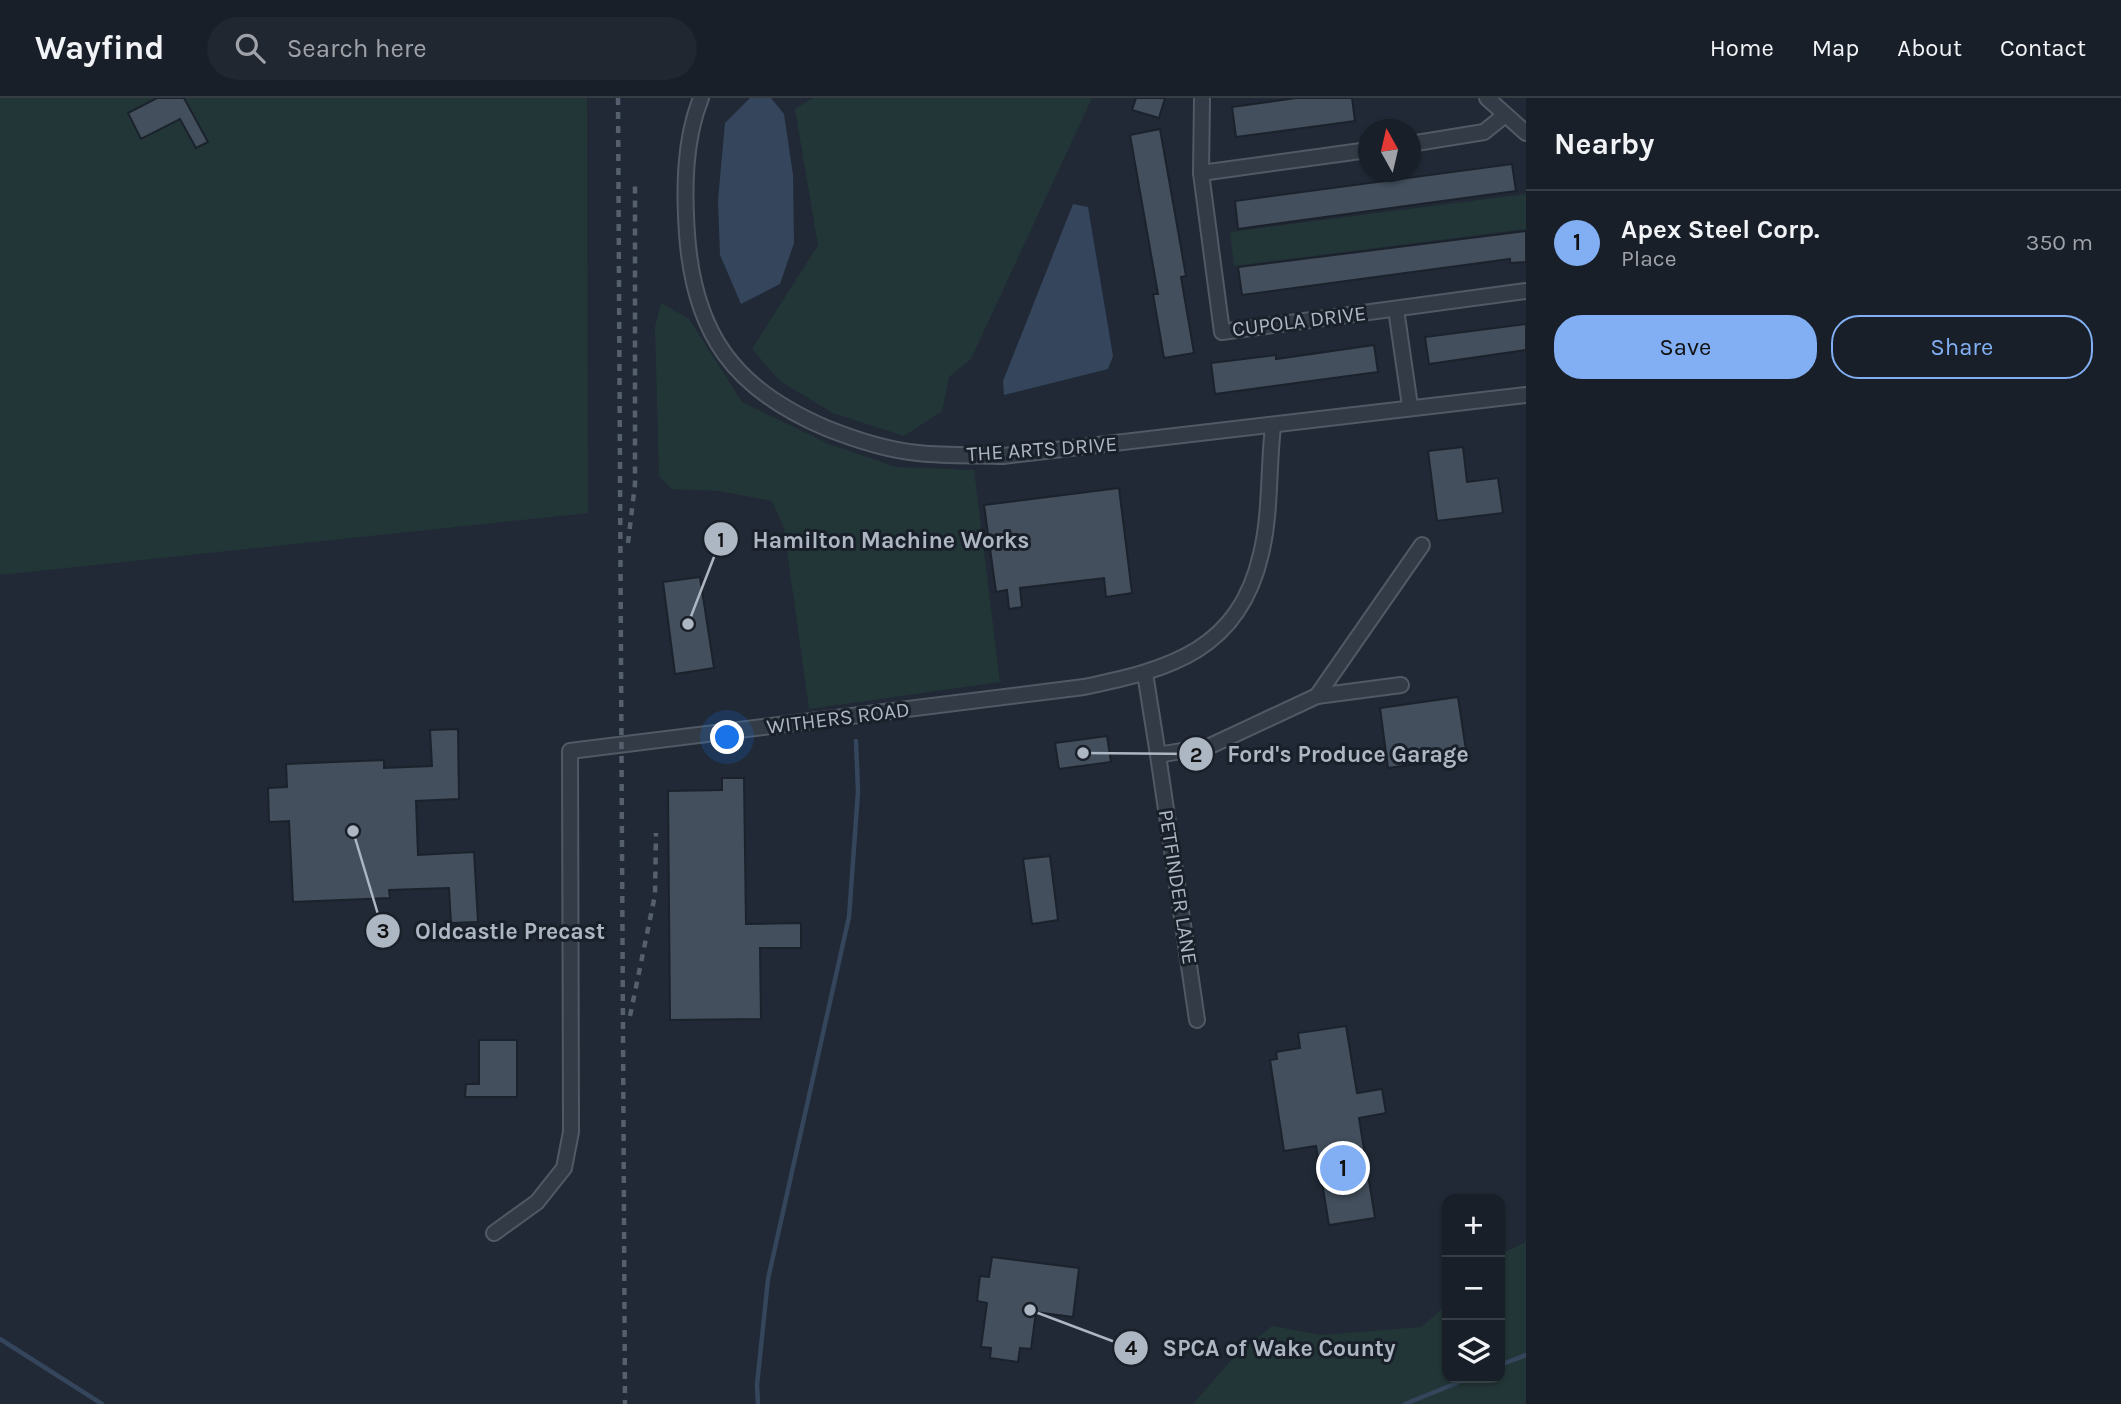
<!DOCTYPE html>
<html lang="en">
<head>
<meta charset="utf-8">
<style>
  body { margin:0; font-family:Karla,sans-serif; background:#212730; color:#f1f3f6 }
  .controls { position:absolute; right:21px; bottom:21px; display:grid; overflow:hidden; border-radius:14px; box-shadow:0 2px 5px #0004 }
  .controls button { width:63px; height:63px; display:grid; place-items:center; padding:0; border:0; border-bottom:2px solid #363d45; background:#181f28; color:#f1f3f6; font:35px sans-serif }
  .compass { position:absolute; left:1358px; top:21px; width:63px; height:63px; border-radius:50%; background:#181f28; box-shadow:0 2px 5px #0004; rotate:352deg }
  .you { position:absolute; left:728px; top:640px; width:24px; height:24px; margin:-18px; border:5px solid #fff; border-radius:50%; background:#1a73e8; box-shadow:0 0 0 10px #1a73e833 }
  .badge { display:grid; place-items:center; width:46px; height:46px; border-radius:50%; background:#82aff3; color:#111; font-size:23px; font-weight:700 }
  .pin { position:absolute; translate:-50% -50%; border:4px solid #fff; box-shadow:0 2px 7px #0006 }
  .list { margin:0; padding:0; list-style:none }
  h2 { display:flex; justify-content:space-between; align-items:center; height:91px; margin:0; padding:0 28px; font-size:30px }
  h2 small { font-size:23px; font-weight:400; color:#9fa2a8 }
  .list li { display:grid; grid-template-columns:46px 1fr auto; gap:21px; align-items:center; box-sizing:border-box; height:105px; padding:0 28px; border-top:2px solid #363d45 }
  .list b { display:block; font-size:26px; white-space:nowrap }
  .list p { margin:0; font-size:23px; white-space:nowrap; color:#9fa2a8 }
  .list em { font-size:23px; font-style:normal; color:#9fa2a8 }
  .actions { display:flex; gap:14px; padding:21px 28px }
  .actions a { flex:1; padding:16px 0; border:2px solid #82aff3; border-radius:28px; text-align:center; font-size:24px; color:#82aff3 }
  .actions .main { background:#82aff3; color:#111 }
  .icon { flex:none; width:38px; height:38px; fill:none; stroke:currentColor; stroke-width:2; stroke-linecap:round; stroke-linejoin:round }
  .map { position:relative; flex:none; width:1526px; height:1306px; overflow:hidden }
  header { display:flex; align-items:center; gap:42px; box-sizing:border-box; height:98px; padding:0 35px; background:#181f28; border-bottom:2px solid #363d45 }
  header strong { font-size:33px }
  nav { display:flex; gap:38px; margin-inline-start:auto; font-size:24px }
  .search { width:490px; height:63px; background:#212730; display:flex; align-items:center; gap:18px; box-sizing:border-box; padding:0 24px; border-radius:38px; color:#9fa2a8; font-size:26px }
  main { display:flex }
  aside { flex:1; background:#181f28 }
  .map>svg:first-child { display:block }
  .green { fill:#233637 }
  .water { fill:#34455c }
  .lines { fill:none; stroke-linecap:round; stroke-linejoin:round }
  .stream { stroke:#34455c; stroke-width:4.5 }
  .building { fill:#434f5d; stroke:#1b222c; stroke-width:2 }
  .minor-casing { stroke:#515964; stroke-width:18 }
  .minor { stroke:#333b46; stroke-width:14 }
  .rail { stroke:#555f6d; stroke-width:4.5; stroke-dasharray:7 7; stroke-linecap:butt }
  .labels { text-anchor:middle; stroke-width:6; stroke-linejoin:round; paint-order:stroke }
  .street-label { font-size:21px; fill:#adb6c3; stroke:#19202a }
  .leader { fill:none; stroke:#adb6c3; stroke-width:2.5 }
  .callout-dot { fill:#adb6c3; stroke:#19202a; stroke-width:2.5 }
  .mark-label { font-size:21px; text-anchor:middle; font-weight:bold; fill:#111 }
  .callout-label { font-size:23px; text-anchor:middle; font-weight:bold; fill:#adb6c3; stroke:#19202a; stroke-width:6; stroke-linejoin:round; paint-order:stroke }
</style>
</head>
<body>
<header>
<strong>Wayfind</strong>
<div class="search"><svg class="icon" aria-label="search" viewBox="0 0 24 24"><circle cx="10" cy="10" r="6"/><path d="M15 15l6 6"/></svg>Search here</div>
<nav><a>Home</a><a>Map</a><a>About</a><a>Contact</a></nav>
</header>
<main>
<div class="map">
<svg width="1526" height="1306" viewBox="0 0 1526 1306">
  <rect width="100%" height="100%" fill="#202935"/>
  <g class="green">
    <path d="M0,0h587l1,415 -588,62z"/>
    <path d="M813,0h279l-121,261 -22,18 -7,34 -38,25 -71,-23 -53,-32 -28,-32 66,-104 -23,-136z"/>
    <path d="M1526,96v35l-292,37 -4,-34z"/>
    <path d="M661,205l28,16 53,83 87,42 67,23 78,3 26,212 -191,27 -25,-181 -12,-27 -53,-10 -48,-2 -12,-13 -4,-149z"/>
    <path d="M1526,1144v162h-333l39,-45 40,-33 50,9 99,-8 26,-22v73h53v-124z"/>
  </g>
  <g class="water">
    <path d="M750,0h21l13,16 9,61 1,68 -14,41 -39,20 -21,-49 -2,-55 7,-77z"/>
    <path d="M1073,106l15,3 25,149 -5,13 -104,26 -1,-14z"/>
  </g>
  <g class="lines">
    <g class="stream">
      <path d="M0,1241l102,65"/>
      <path d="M1500,1267l26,-10"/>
      <path d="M758,1306l-1,-19 11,-106 81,-362 9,-125 -2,-51"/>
      <path d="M1405,1306l64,-26"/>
    </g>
  </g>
  <g class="building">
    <path d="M157,0h27l24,44 -12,6 -16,-29 -39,20 -13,-26z"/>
    <path d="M1136,0h29l-6,20 -27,-8z"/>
    <path d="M1296,0h56l3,23 -119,16 -4,-30z"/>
    <path d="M1160,31l26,147 -5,1 13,76 -30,5 -11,-64h5l-28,-159z"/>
    <path d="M1512,66l4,27 -278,38 -3,-28z"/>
    <path d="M1526,133v31l-16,1v-4l-268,36 -4,-28z"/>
    <path d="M1526,226v26l-97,14 -4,-27z"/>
    <path d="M1374,247l4,27 -163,22 -4,-31 65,-8v4z"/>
    <path d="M1463,349l4,35 31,-4 5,35 -66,8 -9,-70z"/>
    <path d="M1119,390l13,105 -26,4 -2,-19 -84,10 2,19 -13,2 -2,-19 -11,2 -12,-87z"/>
    <path d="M700,479l14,91 -39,6 -12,-92z"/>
    <path d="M1458,599l9,60 -79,11 -8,-60z"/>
    <path d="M458,631l1,70 -43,2 2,54 56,-3 4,70 -27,1 -2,-35 -60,2 1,8 -97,4 -4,-81 -20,1 -1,-34 19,-1 -1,-23 98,-4v8l48,-2 -2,-36z"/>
    <path d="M1107,638l4,26 -52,7 -4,-26z"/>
    <path d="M722,680h22l2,146 55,-1v25h-41l1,71 -91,1 -2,-229 54,-1z"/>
    <path d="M1050,758l8,64 -26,4 -9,-65z"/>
    <path d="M1346,928l11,67 25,-4 4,24 -27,5 16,100 -46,7 -13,-79 -32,5 -14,-91 7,-1 -1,-7 24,-4 -2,-15z"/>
    <path d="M479,942h38v57h-52l1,-13h13z"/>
    <path d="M992,1159l87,11 -6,49 -37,-5 -5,37 -11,-1 -2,14 -28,-4 1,-10 -10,-1 6,-44 -10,-2 3,-25 9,1z"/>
  </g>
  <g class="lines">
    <defs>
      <g id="minor">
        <path d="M701,0c-17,42 -17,92 -14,136 7,100 47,155 139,194 30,12 60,22 92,25 28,3 57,2 85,3l523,-61"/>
        <path d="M1202,0l-1,75 21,159 304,-41"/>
        <path d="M1487,0l39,35"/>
        <path d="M1410,46l74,-12 21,-17"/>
        <path d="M1201,75l167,-23"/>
        <path d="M1396,211l14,97"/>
        <path d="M1145,575l13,82 52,-9 107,-50 84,-11"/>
        <path d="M1317,598l105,-151"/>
        <path d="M1158,657l39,265"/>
        <path d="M494,1135l43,-31 27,-34 7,-36 -1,-381 514,-64c87,-18 155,-37 177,-133 10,-41 7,-85 12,-127"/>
      </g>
    </defs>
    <use href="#minor" class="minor-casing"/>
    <use href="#minor" class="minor"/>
    <g class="rail">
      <path d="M618,0l7,1306"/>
      <path d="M628,445l7,-59v-299"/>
      <path d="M630,918l25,-121 1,-62"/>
    </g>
  </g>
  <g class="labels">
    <g class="street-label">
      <text transform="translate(1299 223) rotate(-7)" y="7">CUPOLA DRIVE</text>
      <text transform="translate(1042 351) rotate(-4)" y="7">THE ARTS DRIVE</text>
      <text transform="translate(838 620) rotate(-7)" y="7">WITHERS ROAD</text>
      <text transform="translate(1178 789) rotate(81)" y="7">PETFINDER LANE</text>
    </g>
  </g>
  <path class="leader" d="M688 526L721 441M1083 655L1196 656M353 733L383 833M1030 1212L1131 1250"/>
  <g class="callout-dot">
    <circle cx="688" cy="526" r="7"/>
    <circle cx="1083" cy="655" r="7"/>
    <circle cx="353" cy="733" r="7"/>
    <circle cx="1030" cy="1212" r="7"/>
    <circle cx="721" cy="441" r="18"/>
    <circle cx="1196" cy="656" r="18"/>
    <circle cx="383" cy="833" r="18"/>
    <circle cx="1131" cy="1250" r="18"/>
  </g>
  <g class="mark-label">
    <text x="721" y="449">1</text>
    <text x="1196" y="664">2</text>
    <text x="383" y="840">3</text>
    <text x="1131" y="1257">4</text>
  </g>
  <g class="callout-label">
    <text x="891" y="450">Hamilton Machine Works</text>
    <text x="1348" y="664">Ford's Produce Garage</text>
    <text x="510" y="841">Oldcastle Precast</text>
    <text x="1279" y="1258">SPCA of Wake County</text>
  </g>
</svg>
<div class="controls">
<button>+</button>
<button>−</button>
<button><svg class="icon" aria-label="layers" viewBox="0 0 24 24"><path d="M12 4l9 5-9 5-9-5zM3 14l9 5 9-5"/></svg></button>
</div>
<svg class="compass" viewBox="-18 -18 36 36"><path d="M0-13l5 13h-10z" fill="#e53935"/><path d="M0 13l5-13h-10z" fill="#9fa2a8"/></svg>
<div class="you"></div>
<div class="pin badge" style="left:1343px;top:1070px">1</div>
</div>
<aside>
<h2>Nearby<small></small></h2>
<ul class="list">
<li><span class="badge">1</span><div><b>Apex Steel Corp.</b><p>Place</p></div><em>350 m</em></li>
</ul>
<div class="actions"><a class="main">Save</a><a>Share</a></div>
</aside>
</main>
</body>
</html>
